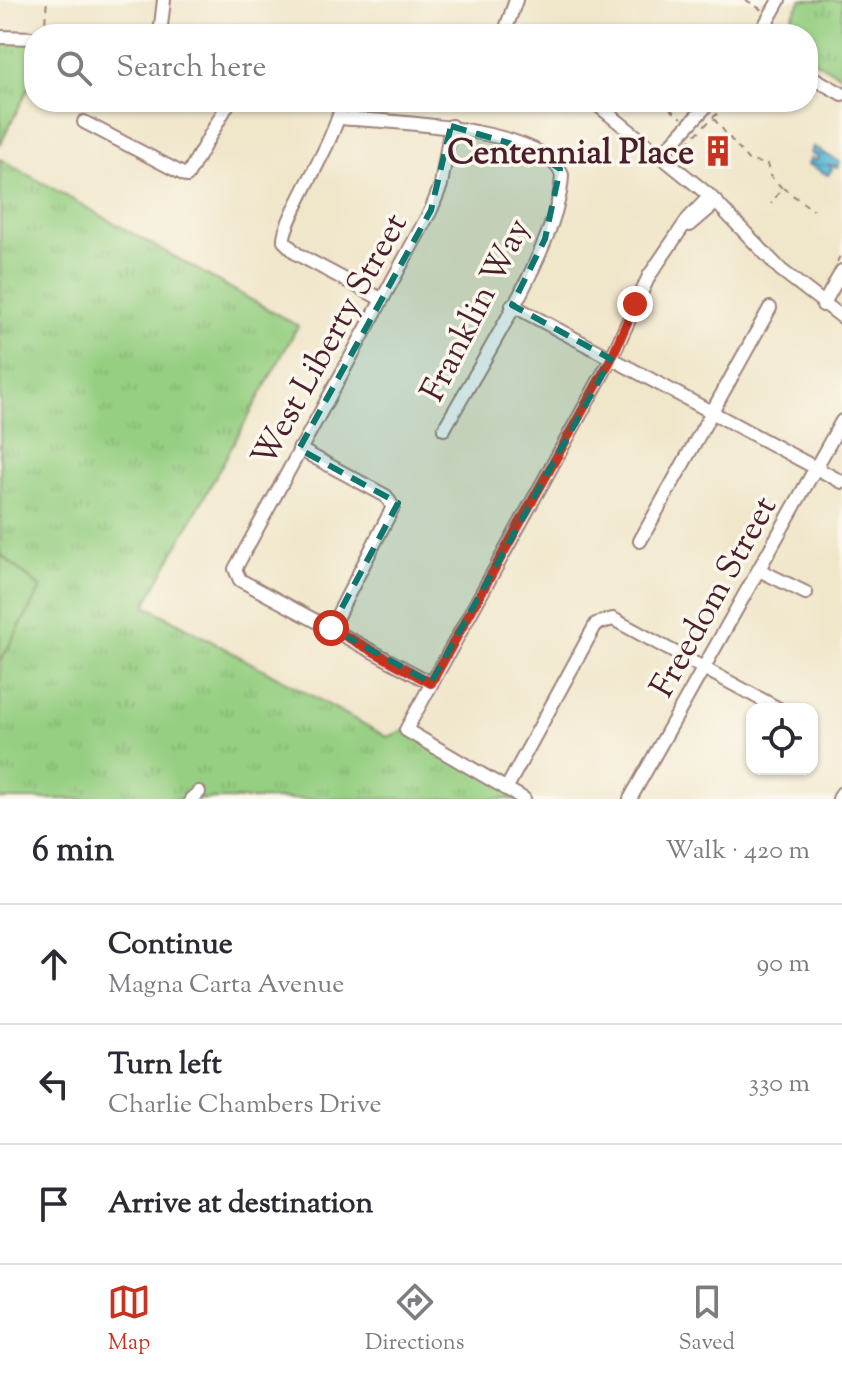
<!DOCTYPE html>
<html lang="en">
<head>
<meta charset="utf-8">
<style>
  body { margin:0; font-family:"Sorts Mill Goudy",serif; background:#f7f7f7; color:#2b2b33 }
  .controls { position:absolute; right:24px; bottom:24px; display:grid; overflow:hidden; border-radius:16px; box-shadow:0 2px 6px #0004 }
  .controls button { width:72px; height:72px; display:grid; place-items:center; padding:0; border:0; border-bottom:2px solid #e1e1e2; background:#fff; color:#2b2b33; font:40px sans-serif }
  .stop { position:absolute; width:24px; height:24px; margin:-18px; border:6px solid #c8321e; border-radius:50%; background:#fff }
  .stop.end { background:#c8321e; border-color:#fff; box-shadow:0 2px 8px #0008 }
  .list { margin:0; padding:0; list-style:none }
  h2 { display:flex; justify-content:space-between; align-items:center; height:104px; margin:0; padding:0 32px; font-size:34px }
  h2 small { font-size:26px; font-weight:400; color:#7c7c81 }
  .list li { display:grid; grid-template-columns:52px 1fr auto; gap:24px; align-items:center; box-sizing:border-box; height:120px; padding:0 32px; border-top:2px solid #e1e1e2 }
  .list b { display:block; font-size:30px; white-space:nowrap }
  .list p { margin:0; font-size:26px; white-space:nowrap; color:#7c7c81 }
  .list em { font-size:26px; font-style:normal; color:#7c7c81 }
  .icon { flex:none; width:44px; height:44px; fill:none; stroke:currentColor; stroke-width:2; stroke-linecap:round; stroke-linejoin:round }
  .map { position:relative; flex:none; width:842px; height:799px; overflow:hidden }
  .search { position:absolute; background:#fff; box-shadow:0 2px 6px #0004; left:24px; right:24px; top:24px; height:88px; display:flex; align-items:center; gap:20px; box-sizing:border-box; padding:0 28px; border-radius:32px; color:#7c7c81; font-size:30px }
  .sheet { height:464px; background:#fff }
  nav { display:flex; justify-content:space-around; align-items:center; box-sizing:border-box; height:112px; border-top:2px solid #e1e1e2; background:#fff; font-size:22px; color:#7c7c81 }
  nav a { display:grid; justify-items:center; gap:4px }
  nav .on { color:#c8321e }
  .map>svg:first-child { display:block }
  .grass { fill:url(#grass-tufts); stroke:#707756; stroke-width:2 }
  .pitch { fill:#96cf82; stroke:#707756; stroke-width:2 }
  .water { fill:url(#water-rules); stroke:#506a7f; stroke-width:2 }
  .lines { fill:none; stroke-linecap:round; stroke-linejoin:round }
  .minor-casing { stroke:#9d827a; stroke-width:16 }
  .path { stroke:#9d827a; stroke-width:2; stroke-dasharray:6 6; stroke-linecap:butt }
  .minor { stroke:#fff; stroke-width:12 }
  .route { stroke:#c8321e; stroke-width:10 }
  .marked { fill:#0f766e; fill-opacity:0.2; stroke:#0f766e; stroke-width:6; stroke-dasharray:16 10; stroke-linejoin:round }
  .labels { text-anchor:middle; stroke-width:7; stroke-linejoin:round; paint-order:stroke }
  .poi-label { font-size:34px; font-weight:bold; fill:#4a1f2b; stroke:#fbf7ec; text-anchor:end }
  .street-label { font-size:34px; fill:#4a1f2b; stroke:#fbf7ec }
</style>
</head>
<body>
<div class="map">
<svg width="842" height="799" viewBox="0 0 842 799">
  <defs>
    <pattern id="grass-tufts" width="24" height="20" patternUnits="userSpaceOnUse" patternTransform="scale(2)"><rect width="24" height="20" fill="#96cf82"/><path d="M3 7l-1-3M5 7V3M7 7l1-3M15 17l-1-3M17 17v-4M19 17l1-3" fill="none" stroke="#83b170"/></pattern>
    <pattern id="water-rules" width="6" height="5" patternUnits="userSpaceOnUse" patternTransform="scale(2)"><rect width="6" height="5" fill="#55b4d3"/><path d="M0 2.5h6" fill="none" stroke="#4892ab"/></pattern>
  </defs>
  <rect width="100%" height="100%" fill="#fbf7ec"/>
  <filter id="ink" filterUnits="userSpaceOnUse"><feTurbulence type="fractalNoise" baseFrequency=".0125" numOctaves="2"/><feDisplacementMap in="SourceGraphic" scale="16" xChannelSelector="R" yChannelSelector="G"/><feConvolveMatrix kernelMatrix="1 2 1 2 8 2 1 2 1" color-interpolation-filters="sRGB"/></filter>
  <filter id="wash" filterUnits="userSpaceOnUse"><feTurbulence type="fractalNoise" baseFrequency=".006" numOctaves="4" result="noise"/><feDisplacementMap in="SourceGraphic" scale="32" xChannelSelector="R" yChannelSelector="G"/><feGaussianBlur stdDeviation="1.8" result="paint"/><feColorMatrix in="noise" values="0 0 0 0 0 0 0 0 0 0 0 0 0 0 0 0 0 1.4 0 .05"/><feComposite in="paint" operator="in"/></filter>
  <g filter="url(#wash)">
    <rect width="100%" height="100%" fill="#f0e6ca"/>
    <g class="grass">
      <path d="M801,0h41v76l-34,-18v-24h-26z"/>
      <path d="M0,38h34v39l-34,68z"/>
      <path d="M0,159l298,167 -153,279 242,132 19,-7 118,69h-524v-137l41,-74 -41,-34z"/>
    </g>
    <path class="pitch" d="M0,554l41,34 -41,74z"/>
    <path class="water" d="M813,147l27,15 -3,6 -9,-4 4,5 -4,6 -20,-11 3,-6 5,3 2,-3 -8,-5z"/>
  </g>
  <g filter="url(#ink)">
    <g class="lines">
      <defs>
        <g id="minor">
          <path d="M160,34l4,-34"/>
          <path d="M504,34l12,-34"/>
          <path d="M760,34l19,-34"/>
          <path d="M0,37l34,1"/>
          <path d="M808,75l34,19"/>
          <path d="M342,102c-5,38 -61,120 -58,139l13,13 84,45"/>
          <path d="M594,102l116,94 71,74 61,47"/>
          <path d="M340,118c45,4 205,8 222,57 -2,67 -84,193 -118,254"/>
          <path d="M84,122l103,54 42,-74"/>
          <path d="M661,155l49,-53"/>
          <path d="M690,225l27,-23"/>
          <path d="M512,305l330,177"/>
          <path d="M823,305l19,-34"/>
          <path d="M299,449l87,47 7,11 -62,121"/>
          <path d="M640,541l130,-233"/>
          <path d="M759,570l47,23"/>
          <path d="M431,683l-191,-103 -5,-11 196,-359 10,-25 10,-59"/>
          <path d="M506,789l90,-165 17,-5 166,90"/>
          <path d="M191,799l8,-7"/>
          <path d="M524,799l-118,-69 205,-371 38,-83 39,-57 22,-23"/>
          <path d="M630,799l212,-378"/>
          <path d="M839,799l3,-6"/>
        </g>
      </defs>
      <use href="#minor" class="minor-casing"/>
      <g class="path">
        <path d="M746,0l16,10"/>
        <path d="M44,33l3,-33"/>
        <path d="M670,109l12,9"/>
        <path d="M714,119l35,42 18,3 3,12 12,12 -11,16"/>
        <path d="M687,143l42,-41"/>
        <path d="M783,188l30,22"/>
        <path d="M837,262l5,-10"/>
      </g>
      <use href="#minor" class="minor"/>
    </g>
  </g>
  <g class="lines" filter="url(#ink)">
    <path class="route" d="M331,628l100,55 180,-324 24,-55"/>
  </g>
  <path class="marked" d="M451,126l78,23 31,20 -15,70 -33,66 99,54 -180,324 -100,-55 67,-125 -99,-54 132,-239z"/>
  <defs>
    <symbol id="building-bare" viewBox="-9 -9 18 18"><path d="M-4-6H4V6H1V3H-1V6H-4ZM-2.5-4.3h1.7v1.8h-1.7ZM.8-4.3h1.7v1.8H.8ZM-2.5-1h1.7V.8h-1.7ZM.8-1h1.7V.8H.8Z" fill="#c8321e" stroke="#fbf7ec" stroke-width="2.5" paint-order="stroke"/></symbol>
  </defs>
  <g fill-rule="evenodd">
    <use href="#building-bare" x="696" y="129" width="44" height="44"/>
  </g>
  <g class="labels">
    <g class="poi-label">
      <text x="694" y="163">Centennial Place</text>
    </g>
    <g class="street-label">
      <text transform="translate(474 309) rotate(-63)" y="12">Franklin Way</text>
      <text transform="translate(328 339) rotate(-61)" y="12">West Liberty Street</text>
      <text transform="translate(712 596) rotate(-61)" y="12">Freedom Street</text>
    </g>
  </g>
</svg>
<div class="controls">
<button><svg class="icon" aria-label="locate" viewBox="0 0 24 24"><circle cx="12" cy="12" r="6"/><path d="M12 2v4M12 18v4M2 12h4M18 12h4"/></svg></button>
</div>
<div class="stop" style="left:331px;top:628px"></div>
<div class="stop end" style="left:635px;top:304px"></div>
<div class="search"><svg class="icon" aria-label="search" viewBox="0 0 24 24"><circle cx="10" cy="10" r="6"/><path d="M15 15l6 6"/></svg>Search here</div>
</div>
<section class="sheet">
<h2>6 min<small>Walk · 420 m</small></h2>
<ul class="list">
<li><svg class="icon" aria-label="ahead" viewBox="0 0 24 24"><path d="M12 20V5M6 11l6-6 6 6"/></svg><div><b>Continue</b><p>Magna Carta Avenue</p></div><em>90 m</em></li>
<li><svg class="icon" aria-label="left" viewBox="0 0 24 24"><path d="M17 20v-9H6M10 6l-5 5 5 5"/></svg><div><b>Turn left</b><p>Charlie Chambers Drive</p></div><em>330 m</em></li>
<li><svg class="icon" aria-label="arrive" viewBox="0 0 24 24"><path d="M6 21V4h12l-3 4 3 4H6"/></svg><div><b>Arrive at destination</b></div></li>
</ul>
</section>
<nav>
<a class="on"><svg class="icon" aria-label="map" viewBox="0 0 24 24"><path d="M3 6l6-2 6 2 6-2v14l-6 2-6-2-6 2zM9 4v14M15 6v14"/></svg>Map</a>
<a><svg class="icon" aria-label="directions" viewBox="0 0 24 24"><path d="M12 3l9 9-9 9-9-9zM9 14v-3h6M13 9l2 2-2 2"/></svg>Directions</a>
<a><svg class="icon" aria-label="saved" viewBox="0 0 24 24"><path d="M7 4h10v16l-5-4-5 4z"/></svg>Saved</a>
</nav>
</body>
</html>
